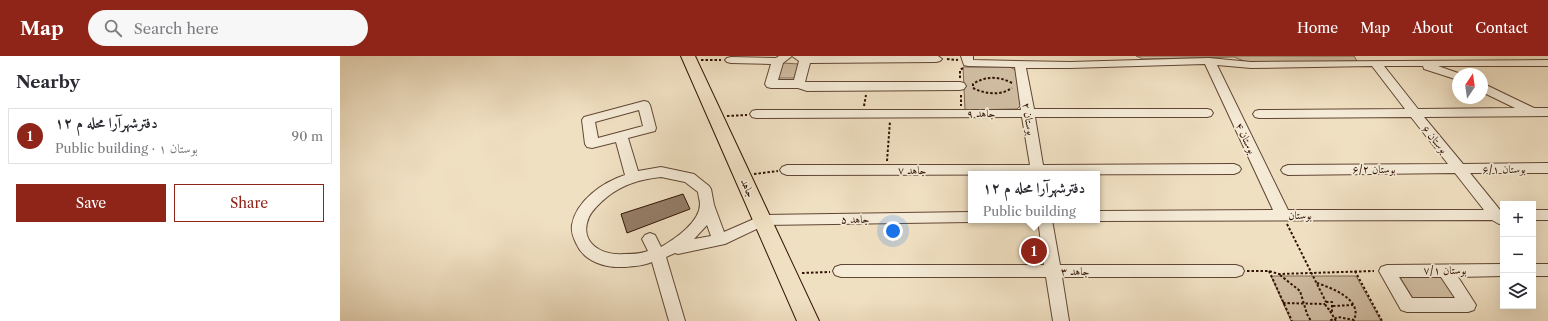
<!DOCTYPE html>
<html lang="en">
<head>
<meta charset="utf-8">
<style>
  body { margin:0; font-family:"Libre Caslon Text",Amiri,serif; background:#f7f7f7; color:#2b2b33 }
  .controls { position:absolute; right:12px; bottom:12px; display:grid; overflow:hidden; border-radius:0px; box-shadow:0 4px 16px #0002 }
  .controls button { width:36px; height:36px; display:grid; place-items:center; padding:0; border:0; border-bottom:1px solid #e1e1e2; background:#fff; color:#2b2b33; font:20px sans-serif }
  .compass { position:absolute; left:1112px; top:12px; width:36px; height:36px; border-radius:50%; background:#fff; box-shadow:0 4px 16px #0002; rotate:13deg }
  .you { position:absolute; left:553px; top:175px; width:14px; height:14px; margin:-10px; border:3px solid #fff; border-radius:50%; background:#1a73e8; box-shadow:0 0 0 6px #1a73e833 }
  .badge { display:grid; place-items:center; width:26px; height:26px; border-radius:50%; background:#8f2418; color:#fff; font-size:13px; font-weight:700 }
  .pin { position:absolute; translate:-50% -50%; border:2px solid #fff; box-shadow:0 1px 4px #0006 }
  .popup { position:absolute; left:628px; top:115px; width:132px; height:52px; box-sizing:border-box; display:grid; place-content:center; border-radius:0px; background:#fff; filter:drop-shadow(0 1px 3px #0005); font-size:13px; white-space:nowrap; color:#7c7c81 }
  .popup b { font-size:15px; color:#2b2b33 }
  .popup::after { content:''; position:absolute; left:50%; top:100%; margin-left:-8px; border:8px solid transparent; border-top-color:#fff }
  .list { margin:0; padding:0; list-style:none }
  h2 { display:flex; justify-content:space-between; align-items:center; height:52px; margin:0; padding:0 16px; font-size:17px }
  h2 small { font-size:13px; font-weight:400; color:#7c7c81 }
  .list li { display:grid; grid-template-columns:26px 1fr auto; gap:12px; align-items:center; box-sizing:border-box; height:56px; margin:0 8px 8px; padding:0 8px; border:1px solid #e1e1e2; border-radius:0px }
  .list b { display:block; font-size:15px; white-space:nowrap }
  .list p { margin:0; font-size:13px; white-space:nowrap; color:#7c7c81 }
  .list em { font-size:13px; font-style:normal; color:#7c7c81 }
  .actions { display:flex; gap:8px; padding:12px 16px }
  .actions a { flex:1; padding:9px 0; border:1px solid #8f2418; border-radius:0px; text-align:center; font-size:14px; color:#8f2418 }
  .actions .main { background:#8f2418; color:#fff }
  .icon { flex:none; width:22px; height:22px; fill:none; stroke:currentColor; stroke-width:2; stroke-linecap:round; stroke-linejoin:round }
  .map { position:relative; flex:none; width:1208px; height:265px; overflow:hidden }
  header { display:flex; align-items:center; gap:24px; box-sizing:border-box; height:56px; padding:0 20px; background:#8f2418; color:#fff }
  header strong { font-size:19px }
  nav { display:flex; gap:22px; margin-inline-start:auto; font-size:14px }
  .search { width:280px; height:36px; background:#f7f7f7; display:flex; align-items:center; gap:10px; box-sizing:border-box; padding:0 14px; border-radius:22px; color:#7c7c81; font-size:15px }
  main { display:flex }
  aside { flex:1; background:#fff }
  .map>svg:first-child { display:block }
  .green { fill:#d0bda2; stroke:#806853 }
  .building { fill:#947d67; stroke:#311204 }
  .lines { fill:none; stroke-linecap:round; stroke-linejoin:round }
  .minor-casing { stroke:#614634; stroke-width:2 }
  .major-casing { stroke:#311204; stroke-width:2 }
  .path { stroke:#311204; stroke-width:2; stroke-dasharray:2.5 2; stroke-linecap:butt }
  .minor { fill:#f5ebd7; fill-rule:evenodd }
  .major { fill:#f0e0c2; fill-rule:evenodd }
  .labels { text-anchor:middle; stroke-width:3.5; stroke-linejoin:round; paint-order:stroke }
  .street-label { font-size:11px; fill:#311204; stroke:#f5ebd7 }
</style>
</head>
<body>
<header>
<strong>Map</strong>
<div class="search"><svg class="icon" aria-label="search" viewBox="0 0 24 24"><circle cx="10" cy="10" r="6"/><path d="M15 15l6 6"/></svg>Search here</div>
<nav><a>Home</a><a>Map</a><a>About</a><a>Contact</a></nav>
</header>
<main>
<aside>
<h2>Nearby<small></small></h2>
<ul class="list">
<li><span class="badge">1</span><div><b>دفترشهرآرا محله م ۱۲</b><p>Public building · بوستان ۱</p></div><em>90 m</em></li>
</ul>
<div class="actions"><a class="main">Save</a><a>Share</a></div>
</aside>
<div class="map">
<svg width="1208" height="265" viewBox="0 0 1208 265">
  <rect width="100%" height="100%" fill="#f0e0c2"/>
  <filter id="stains"><feTurbulence type="fractalNoise" baseFrequency=".005" numOctaves="4"/><feColorMatrix values="0 0 0 0 .2 0 0 0 0 .09 0 0 0 0 .02 0 0 0 .5 -.17"/></filter>
  <radialGradient id="worn" r=".72"><stop offset=".6" stop-color="#630" stop-opacity="0"/><stop offset="1" stop-color="#630" stop-opacity=".3"/></radialGradient>
  <g class="green">
    <path d="M796,0h218l3,5 -108,2 -15,-6 -91,2z"/>
    <path d="M443,7l16,1 -5,14h-17z"/>
    <path d="M623,11h47l7,4 5,33 -5,5 -52,1z"/>
    <path d="M1058,218h44l17,26h-45z"/>
    <path d="M931,220h85l25,45h-90z"/>
  </g>
  <path class="building" d="M343,138l7,15 -63,24 -6,-19z"/>
  <g class="lines">
    <defs>
      <g id="minor">
        <path d="M439,0h159l4,3 -2,2 -4,1 -126,1 -5,19h155l4,1 2,3 -2,3 -4,1 -153,1 -9,-3h-27l-4,-1 -2,-3 6,-20 -40,-1 -4,-1 -2,-2 2,-2 4,-1 45,1zM452,0l7,5 -5,19h-16l5,-17z"/>
        <path d="M621,0h12v4l97,2 139,-4 42,4 297,-2v6h-110l23,8h-3v6l-34,-11 -1,-3h-39l34,43 97,-1 -33,-16v-9l52,25h14v8l-124,1 39,47 85,-1v10h-78l30,37h3v13l-4,1 -7,-4 -395,1 -4,-1h4v-9l176,-1 -68,-146 -135,4h-44l8,41h173l4,1 2,3 -2,3 -4,1h-172l8,48 191,-1 5,2 2,3 -2,3 -5,2 -447,1 -5,-2 -2,-3 2,-3 5,-2h243l-8,-48 -266,1 -4,-1 -2,-3 2,-3 4,-1h265l-6,-43 -47,-1 -4,-1zM877,9l34,3 121,-2 33,43 -146,1 -4,1 -2,3 2,3 4,1 152,-1 37,47 -160,1 -5,2 -2,3 2,3 5,2 167,-2 29,37h-196z"/>
        <path d="M304,45l4,1 2,3 6,23 -1,3 -27,7 10,33 23,-4 33,7 15,12 2,3 3,16 10,27 39,-17 208,-3v8h6l-6,2 -206,3 -40,19 -47,10 -3,-1 -9,4 19,64h-16l-17,-59c-9,4 -18,4 -27,5 -20,1 -41,-5 -49,-24 -3,-6 -5,-11 -4,-18 4,-24 31,-43 53,-50l-9,-33 -24,6 -5,-1 -2,-3 -3,-24 2,-3zM299,54l4,16 -45,12 -3,-16zM321,121l24,5 13,10c0,3 2,8 2,12 0,18 -25,35 -39,43l-6,-12 -5,-2 -5,2 -3,4 6,12c-8,3 -16,3 -24,3 -22,2 -46,-11 -35,-37 4,-8 12,-15 18,-20 16,-13 34,-18 54,-20zM367,169l4,11 -17,3z"/>
        <rect x="1193" y="154" width="15" height="10"/>
        <path d="M698,164h14l8,45h176l6,2 2,4 -2,4 -6,2h-174l7,44h-16l-7,-44h-205l-6,-2 -2,-4 2,-4 6,-2h203z"/>
        <path d="M1163,208v12l-45,1 18,28 -2,5 -6,2h-61l-6,-2 -22,-39 2,-4 6,-2zM1059,221h42l14,21h-43z"/>
        <rect x="1193" y="208" width="15" height="12"/>
      </g>
      <path id="major" d="M341,0h14l124,265h-22z"/>
    </defs>
    <use href="#minor" class="minor-casing"/>
    <use href="#major" class="major-casing"/>
    <g class="path">
      <path d="M607,3l11,1"/>
      <path d="M361,4h20"/>
      <path d="M620,22v-8l3,-2"/>
      <path d="M672,27c-13,-7 -27,-7 -39,1v4c12,6 27,8 39,0"/>
      <path d="M621,39v11"/>
      <path d="M524,50l2,-11"/>
      <path d="M387,60l20,-1"/>
      <path d="M547,105l3,-40"/>
      <path d="M414,118l24,-3"/>
      <path d="M947,168l39,78"/>
      <path d="M907,215h22l10,3 95,-3"/>
      <path d="M929,215l23,50"/>
      <path d="M1015,215l27,50"/>
      <path d="M462,217l28,-1"/>
      <path d="M940,219l20,16 7,23 4,7"/>
      <path d="M977,227c14,5 46,16 37,37l-16,-3 -9,4"/>
      <path d="M986,246h6v9l-5,-3 -2,-4z"/>
      <path d="M943,247l42,1"/>
      <path d="M993,250l20,-1"/>
      <path d="M990,255l6,10"/>
    </g>
    <use href="#minor" class="minor"/>
    <use href="#major" class="major"/>
  </g>
  <g class="labels">
    <g class="street-label">
      <text x="641" y="61">جاهد ۹</text>
      <text transform="translate(689 63) rotate(81)" y="4">بوستان ۲</text>
      <text transform="translate(906 82) rotate(64)" y="4">بوستان ۴</text>
      <text transform="translate(1095 83) rotate(50)" y="4">بوستان ۶</text>
      <text x="1034" y="117">بوستان ۶/۲</text>
      <text transform="translate(1164 113) rotate(-1)" y="4">بوستان ۶/۱</text>
      <text x="572" y="118">جاهد ۷</text>
      <text transform="translate(408 132) rotate(66)" y="4">جاهد</text>
      <text x="960" y="163">بوستان</text>
      <text transform="translate(515 163) rotate(-1)" y="4">جاهد ۵</text>
      <text x="1105" y="218">بوستان ۷/۱</text>
      <text x="735" y="219">جاهد ۳</text>
    </g>
  </g>
  <rect width="100%" height="100%" filter="url(#stains)"/>
  <rect width="100%" height="100%" fill="url(#worn)"/>
</svg>
<div class="controls">
<button>+</button>
<button>−</button>
<button><svg class="icon" aria-label="layers" viewBox="0 0 24 24"><path d="M12 4l9 5-9 5-9-5zM3 14l9 5 9-5"/></svg></button>
</div>
<svg class="compass" viewBox="-18 -18 36 36"><path d="M0-13l5 13h-10z" fill="#e53935"/><path d="M0 13l5-13h-10z" fill="#7c7c81"/></svg>
<div class="you"></div>
<div class="pin badge" style="left:694px;top:195px">1</div>
<div class="popup"><b>دفترشهرآرا محله م ۱۲</b>Public building</div>
</div>
</main>
</body>
</html>
